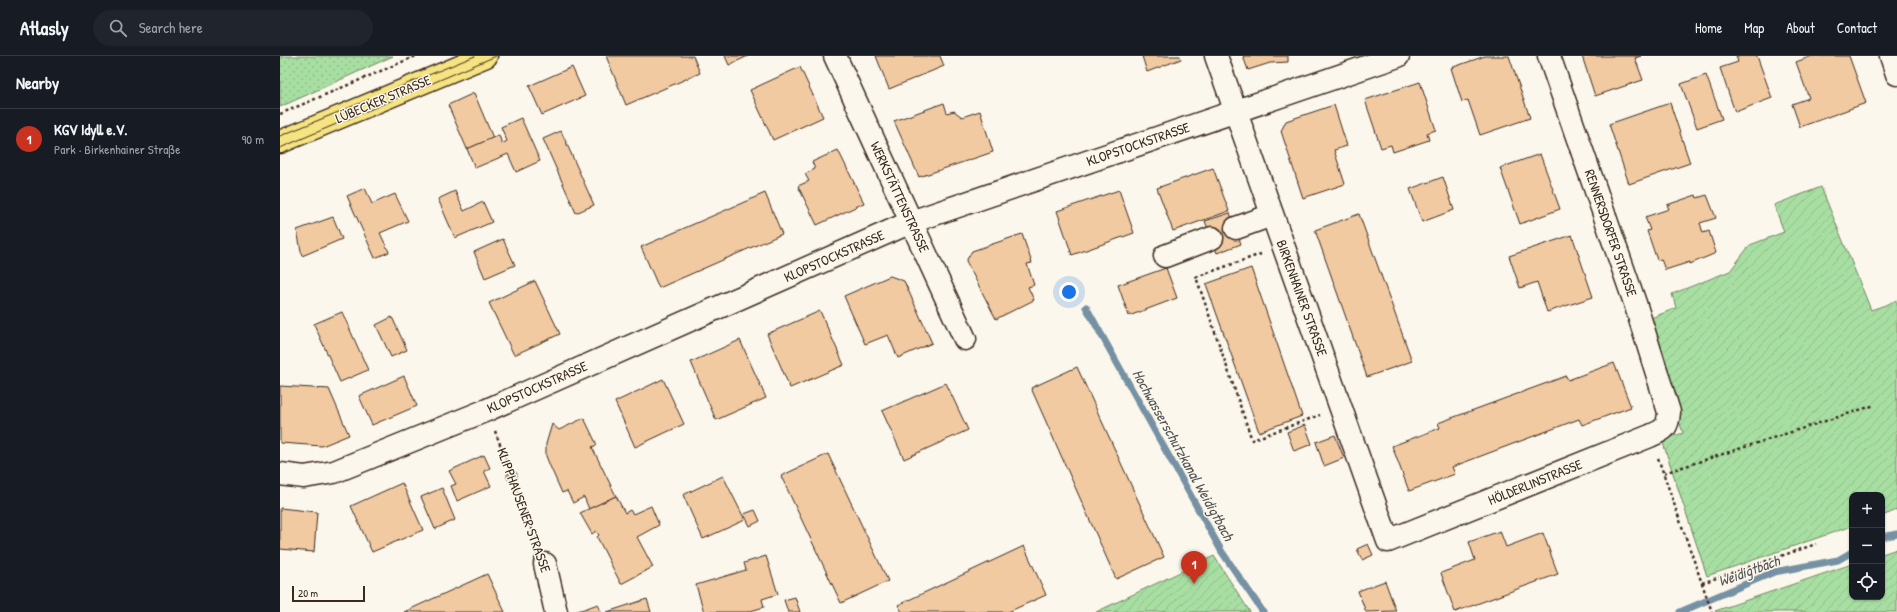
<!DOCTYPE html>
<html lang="en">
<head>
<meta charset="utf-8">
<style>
  body { margin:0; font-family:"Patrick Hand",sans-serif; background:#20242c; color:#f1f3f6 }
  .controls { position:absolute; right:12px; bottom:12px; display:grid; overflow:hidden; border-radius:8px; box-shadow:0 1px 3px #0004 }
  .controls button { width:36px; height:36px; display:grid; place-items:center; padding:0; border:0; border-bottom:1px solid #363941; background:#171b24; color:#f1f3f6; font:20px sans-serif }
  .scale { position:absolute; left:12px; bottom:10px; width:73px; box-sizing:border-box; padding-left:4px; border:2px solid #3b2a1e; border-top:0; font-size:11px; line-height:14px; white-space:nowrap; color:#3b2a1e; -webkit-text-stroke:3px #fbf7ec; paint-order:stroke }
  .you { position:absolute; left:789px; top:236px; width:14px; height:14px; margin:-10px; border:3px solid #fff; border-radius:50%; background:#1a73e8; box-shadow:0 0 0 6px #1a73e833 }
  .badge { display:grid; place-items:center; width:26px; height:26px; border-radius:50%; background:#c8321e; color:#fff; font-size:13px; font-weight:700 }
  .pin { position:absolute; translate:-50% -33px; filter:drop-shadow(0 1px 2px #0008) }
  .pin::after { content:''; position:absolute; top:21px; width:14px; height:12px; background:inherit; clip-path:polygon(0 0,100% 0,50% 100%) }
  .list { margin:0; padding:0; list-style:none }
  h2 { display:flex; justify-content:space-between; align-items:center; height:52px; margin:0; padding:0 16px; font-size:17px }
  h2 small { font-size:13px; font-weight:400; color:#9ea1a6 }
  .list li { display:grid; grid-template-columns:26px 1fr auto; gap:12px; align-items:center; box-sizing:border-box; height:60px; padding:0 16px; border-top:1px solid #363941 }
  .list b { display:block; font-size:15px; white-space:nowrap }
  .list p { margin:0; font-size:13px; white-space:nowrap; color:#9ea1a6 }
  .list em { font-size:13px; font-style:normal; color:#9ea1a6 }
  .icon { flex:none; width:22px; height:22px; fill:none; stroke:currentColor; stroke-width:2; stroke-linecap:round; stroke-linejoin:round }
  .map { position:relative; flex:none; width:1617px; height:556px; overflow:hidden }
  header { display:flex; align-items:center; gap:24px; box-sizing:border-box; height:56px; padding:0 20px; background:#171b24; border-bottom:1px solid #363941 }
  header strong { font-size:19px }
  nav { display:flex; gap:22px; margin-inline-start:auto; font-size:14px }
  .search { width:280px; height:36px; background:#20242c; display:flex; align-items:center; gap:10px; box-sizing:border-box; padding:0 14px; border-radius:22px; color:#9ea1a6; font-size:15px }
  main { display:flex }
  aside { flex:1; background:#171b24 }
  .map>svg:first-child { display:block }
  .grass { fill:url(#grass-dots); stroke:#718460 }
  .garden { fill:url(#garden-furrows); stroke:#718460 }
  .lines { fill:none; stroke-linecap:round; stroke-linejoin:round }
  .stream { stroke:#7591a3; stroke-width:7 }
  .building { fill:#f2caa2; stroke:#3b2a1e }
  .minor-casing { stroke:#3b2a1e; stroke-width:25 }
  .major-casing { stroke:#3b2a1e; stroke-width:25 }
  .path { stroke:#3b2a1e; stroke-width:2.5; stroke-dasharray:3 3; stroke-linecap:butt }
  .minor { stroke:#fbf7ec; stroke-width:22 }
  .major { stroke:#f6e381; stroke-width:22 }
  .tram { stroke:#3b2a1e; stroke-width:1 }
  .tree { fill:#a09f8d }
  .labels { text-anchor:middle; stroke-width:3; stroke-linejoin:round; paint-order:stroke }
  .street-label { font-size:14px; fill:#3b2a1e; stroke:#fbf7ec }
  .water-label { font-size:15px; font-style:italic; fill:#535555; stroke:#fbf7ec }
</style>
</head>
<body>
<header>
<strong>Atlasly</strong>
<div class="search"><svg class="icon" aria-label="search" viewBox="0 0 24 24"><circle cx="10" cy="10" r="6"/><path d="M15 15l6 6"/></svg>Search here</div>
<nav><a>Home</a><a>Map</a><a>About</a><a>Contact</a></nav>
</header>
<main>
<aside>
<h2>Nearby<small></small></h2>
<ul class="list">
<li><span class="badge">1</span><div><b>KGV Idyll e.V.</b><p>Park · Birkenhainer Straße</p></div><em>90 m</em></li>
</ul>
</aside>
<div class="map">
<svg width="1617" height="556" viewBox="0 0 1617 556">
  <defs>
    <pattern id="grass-dots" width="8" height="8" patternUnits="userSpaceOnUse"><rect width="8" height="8" fill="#a7dea2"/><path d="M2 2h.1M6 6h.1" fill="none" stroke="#91bf8b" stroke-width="1.8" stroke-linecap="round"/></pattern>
    <pattern id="garden-furrows" width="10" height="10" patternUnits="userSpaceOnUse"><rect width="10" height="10" fill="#a7dea2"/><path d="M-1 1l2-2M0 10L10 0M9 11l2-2" fill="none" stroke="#91bf8b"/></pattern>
  </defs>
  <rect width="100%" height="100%" fill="#fbf7ec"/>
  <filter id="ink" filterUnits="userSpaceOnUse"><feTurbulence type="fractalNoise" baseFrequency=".025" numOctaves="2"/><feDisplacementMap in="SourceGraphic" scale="8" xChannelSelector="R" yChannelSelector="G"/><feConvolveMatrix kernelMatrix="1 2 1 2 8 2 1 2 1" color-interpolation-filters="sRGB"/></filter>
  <g filter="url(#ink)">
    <path class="grass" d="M0,0h113l-113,51z"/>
    <g class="garden">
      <path d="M1541,131l50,123 26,-9v209l-15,6v-21h-30v31l-145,50 -45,-136 21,-7 -37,-113 30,-12 -4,-14 58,-23 20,-26 34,-13 -10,-27z"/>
      <path d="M1617,493v63h-181l-1,-1 137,-47v33h30v-43z"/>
      <path d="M934,500l36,56h-154z"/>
    </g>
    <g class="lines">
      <g class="stream">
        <path d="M806,251l136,245 41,60"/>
        <path d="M1602,481l15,-3"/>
        <path d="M1400,556l94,-40 64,-12 14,-8"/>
      </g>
    </g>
    <g class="building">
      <path d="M326,0h87l7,17 -74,32z"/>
      <path d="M445,0h23l-19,9z"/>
      <path d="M596,0h64l4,10 -55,23z"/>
      <path d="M862,0h38l1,3 -34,13z"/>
      <path d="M963,0h45v6l-18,1 -22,7z"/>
      <path d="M1205,0h24l21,62 -50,17 -12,-35 -6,2 -11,-34z"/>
      <path d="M1302,0h59l-6,2 8,22 -48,16z"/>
      <path d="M1456,0h21l15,42 -37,14 -15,-44 18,-6z"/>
      <path d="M1532,0h37l17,47 -66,24 -8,-23 17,-6 -13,-36z"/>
      <path d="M292,11l13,29 -43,19 -13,-29z"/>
      <path d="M520,11l23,50 -50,23 -23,-50z"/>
      <path d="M1426,19l16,44 -25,9 -16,-44z"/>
      <path d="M1140,26l16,48 -9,3 2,7 -36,12 -2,-7 -10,3 -16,-48z"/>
      <path d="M194,37l19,45 -26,11 -19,-44z"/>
      <path d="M664,47l3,10 7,-2 8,6 18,-6 13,41 -74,25 -25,-56z"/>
      <path d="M1390,47l20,60 -61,21 -20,-60z"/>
      <path d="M1054,49l13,41 -13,4 11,34 -42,14 -22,-67 5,-10z"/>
      <path d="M241,62l19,43 -24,11 -8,-18 -33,14 -8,-19 32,-14 3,9 5,-3 -6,-14z"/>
      <path d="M281,75l33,74 -18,8 -33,-74z"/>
      <path d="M558,94l26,53 -47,22 -19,-39 11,-5 -4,-7 10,-5 -3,-7z"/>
      <path d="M1260,98l20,55 -40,15 -20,-56z"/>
      <path d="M933,112l16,43 -56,20 -16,-43z"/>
      <path d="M1163,121l11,33 -32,12 -12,-33z"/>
      <path d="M85,132l7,16 23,-10 13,27 -28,12 9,19 -14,6 -28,-62z"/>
      <path d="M839,134l15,43 -62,22 -15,-44z"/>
      <path d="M175,135l9,20 19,-9 9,20 -37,16 -17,-39z"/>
      <path d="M485,137l17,41 -123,54 -18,-41z"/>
      <path d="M1416,139l1,3 10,-3 9,23 -16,5 3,10 6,-2 7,22 -26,11v-2l-25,8 -4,-11 -4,1 -10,-29 3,-1 -5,-13 24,-8 -2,-4z"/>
      <path d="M950,157l11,31 -24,9 -12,-32z"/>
      <path d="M1079,158l53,147 -45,16 -52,-147z"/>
      <path d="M53,161l9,22 -40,17 -5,-26z"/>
      <path d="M742,178l10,29 -5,1 7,21 -6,2 6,13 -38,19 -30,-58 6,-10z"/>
      <path d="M1292,179l21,62 -46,15 -10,-30 -17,6 -11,-32z"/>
      <path d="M223,183l12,26 -30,13 -11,-26z"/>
      <path d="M886,212l11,30 -48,18 -11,-31z"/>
      <path d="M971,212l51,148 -43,16 -53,-148z"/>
      <path d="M610,220l14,5 28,62 -34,15 -10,-23 -23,9 -21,-48z"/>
      <path d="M255,225l25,53 -46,21 -25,-52z"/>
      <path d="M540,255l24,54 -54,23 -23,-54z"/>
      <path d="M62,256l26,58 -28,12 -26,-58z"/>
      <path d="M112,261l15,33 -16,7 -15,-32z"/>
      <path d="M460,284l26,58 -50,22 -25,-58z"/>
      <path d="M1334,307l17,44 -49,18 -3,-6 -127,48 3,7 -46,17 -17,-45 48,-18 -2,-5 128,-47 2,4z"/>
      <path d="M797,311l87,190 -48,22 -85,-191z"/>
      <path d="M124,320l13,30 -45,19 -13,-29z"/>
      <path d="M383,323l21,45 -49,23 -20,-45z"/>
      <path d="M666,327l22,47 -64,29 -22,-48z"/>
      <path d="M0,330l49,3 20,46 -27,11 -42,-3z"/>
      <path d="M304,362l13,27 -5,2 24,49 -27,13 -5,-12 -11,6 -6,-12 -5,2 -12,-27 -4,-10v-12l6,-20 7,6z"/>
      <path d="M1025,369l7,19 -18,7 -7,-19z"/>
      <path d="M1055,379l9,23 -20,8 -8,-24z"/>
      <path d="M548,398l60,127 -47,22 -60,-127z"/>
      <path d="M204,399l6,13 -6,3 7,15 -34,15 -6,-15 5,-2 -7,-13z"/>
      <path d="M443,420l22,44 -42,19 -20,-44z"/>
      <path d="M122,427l21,47 -51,22 -21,-46z"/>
      <path d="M162,432l13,32 -20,9 -14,-32z"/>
      <path d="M336,440l9,17 5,-3 3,4 18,-8 8,19 -22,12 16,30 -32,17 -24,-47 2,-2 -3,-4 -4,3 -12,-21z"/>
      <path d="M0,452l37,4 -3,40 -34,-3z"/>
      <path d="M475,454l5,11 -10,5 -6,-12z"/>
      <path d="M1220,475l6,16 37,-14 15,41 -103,38 -14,-39 34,-13 -6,-18z"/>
      <path d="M1088,488l5,11 -11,5 -5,-11z"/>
      <path d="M744,490l22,49 -38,17h-106l-4,-7z"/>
      <path d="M486,500l12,38 -16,5 2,8 -17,5h-43l-8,-27 50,-15 -2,-7z"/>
      <path d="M207,518l18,38h-101z"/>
      <path d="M1105,525l11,30 -30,1 -8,-21z"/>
      <path d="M515,541l5,15h-12l-4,-12z"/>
      <path d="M367,543l4,13h-44z"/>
      <path d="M318,548l3,8h-27l10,-3z"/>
    </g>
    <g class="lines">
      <defs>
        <g id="minor">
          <path d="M555,0l130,283"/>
          <path d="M936,0l172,485 262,-105c14,-6 18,-8 19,-24l-34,-109 -86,-247"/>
          <path d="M1611,0l6,18"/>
          <path d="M956,172l36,-13"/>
          <path d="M885,200l47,-18"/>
          <path d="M0,418l24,3 30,-5 153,-62 424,-188 487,-166"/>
          <path d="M265,508l11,48"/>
        </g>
        <path id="major" d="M0,86l206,-86"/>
      </defs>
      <use href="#minor" class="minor-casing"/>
      <use href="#major" class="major-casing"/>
      <g class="path">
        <path d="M0,58l136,-58"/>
        <path d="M981,198l-65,23 56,163 68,-25"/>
        <path d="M215,375l42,112"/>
        <path d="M1378,402l54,154"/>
        <path d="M1384,417l211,-68"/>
        <path d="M1422,527l114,-39"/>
      </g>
      <use href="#minor" class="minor"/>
      <use href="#major" class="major"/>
      <g class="tram">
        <path d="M0,80l195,-80"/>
        <path d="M0,92l216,-92"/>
      </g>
    </g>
    <circle class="tree" cx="232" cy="420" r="6"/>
  </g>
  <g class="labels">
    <g class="street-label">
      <text transform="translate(103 43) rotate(-23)" y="5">LÜBECKER STRASSE</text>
      <text transform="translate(858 88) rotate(-19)" y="5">KLOPSTOCKSTRASSE</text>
      <text transform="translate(620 141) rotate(65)" y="5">WERKSTÄTTENSTRASSE</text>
      <text transform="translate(1331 177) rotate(71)" y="5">RENNERSDORFER STRASSE</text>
      <text transform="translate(554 200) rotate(-24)" y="5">KLOPSTOCKSTRASSE</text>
      <text transform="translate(1022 242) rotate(70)" y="5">BIRKENHAINER STRASSE</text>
      <text transform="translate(257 331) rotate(-24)" y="5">KLOPSTOCKSTRASSE</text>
      <text transform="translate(1255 426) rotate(-22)" y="5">HÖLDERLINSTRASSE</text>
      <text transform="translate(244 454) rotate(70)" y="5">KLIPPHAUSENER STRASSE</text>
    </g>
    <g class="water-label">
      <text transform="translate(903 399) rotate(61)" y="5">Hochwasserschutzkanal Weidigtbach</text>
      <text transform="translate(1469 515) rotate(-20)" y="5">Weidigtbach</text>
    </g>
  </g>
</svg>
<div class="controls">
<button>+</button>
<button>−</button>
<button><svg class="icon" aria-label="locate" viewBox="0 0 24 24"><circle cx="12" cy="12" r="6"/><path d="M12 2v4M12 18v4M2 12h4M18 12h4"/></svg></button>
</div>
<div class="scale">20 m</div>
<div class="you"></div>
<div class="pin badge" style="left:914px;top:528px">1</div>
</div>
</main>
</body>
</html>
